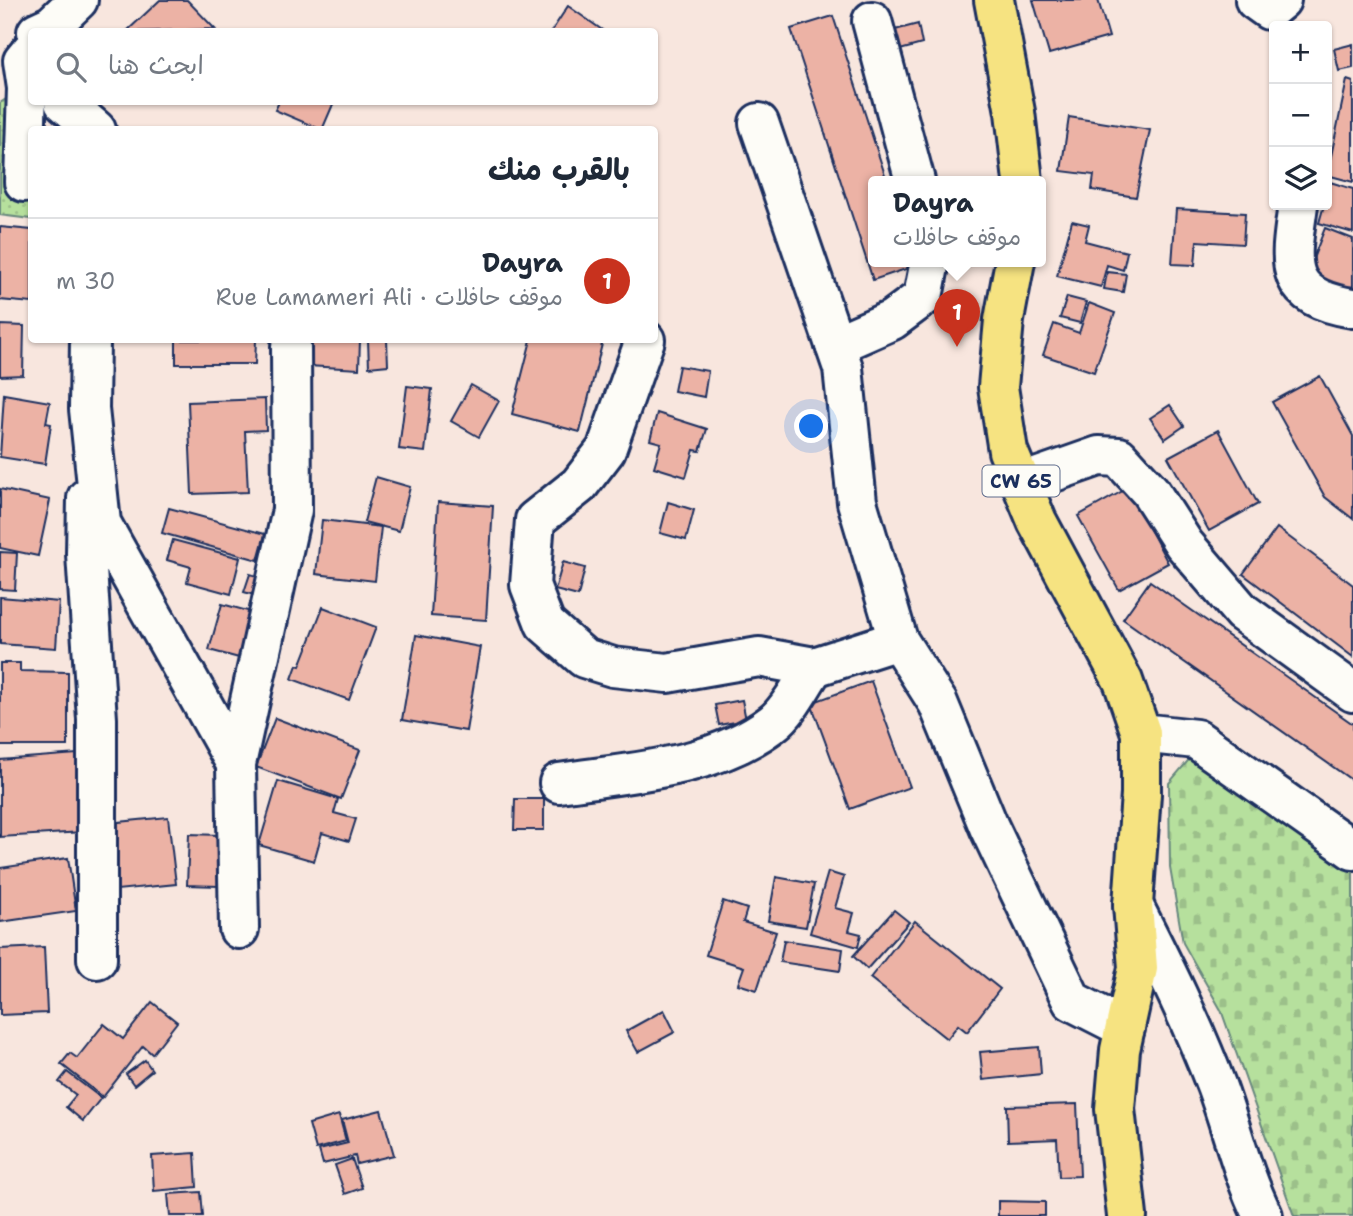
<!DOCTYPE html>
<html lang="ar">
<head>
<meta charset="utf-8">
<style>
  body { margin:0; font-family:"Shantell Sans","Playpen Sans Arabic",sans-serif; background:#f2f2f3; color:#1f2937; direction:rtl }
  .controls { position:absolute; right:21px; top:21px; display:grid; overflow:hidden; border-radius:7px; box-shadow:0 2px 5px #0004 }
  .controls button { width:63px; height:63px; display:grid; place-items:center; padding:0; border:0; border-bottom:2px solid #e0e1e3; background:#fff; color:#1f2937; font:35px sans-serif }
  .you { position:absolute; left:812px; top:427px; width:24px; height:24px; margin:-18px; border:5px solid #fff; border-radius:50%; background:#1a73e8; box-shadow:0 0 0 10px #1a73e833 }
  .badge { display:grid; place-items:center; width:46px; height:46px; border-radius:50%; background:#c8321e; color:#fff; font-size:23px; font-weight:700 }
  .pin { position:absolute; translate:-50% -58px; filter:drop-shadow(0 2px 4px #0008) }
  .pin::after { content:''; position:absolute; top:37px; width:24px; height:21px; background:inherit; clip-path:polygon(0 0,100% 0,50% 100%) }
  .popup { position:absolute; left:868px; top:176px; width:178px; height:91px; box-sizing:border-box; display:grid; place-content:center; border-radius:7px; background:#fff; filter:drop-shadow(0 2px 5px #0005); font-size:23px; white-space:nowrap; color:#747a83 }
  .popup b { font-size:26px; color:#1f2937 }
  .popup::after { content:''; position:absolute; left:50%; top:100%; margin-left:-14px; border:14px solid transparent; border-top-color:#fff }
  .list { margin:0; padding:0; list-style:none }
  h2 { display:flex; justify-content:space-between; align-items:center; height:91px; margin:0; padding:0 28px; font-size:30px }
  h2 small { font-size:23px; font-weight:400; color:#747a83 }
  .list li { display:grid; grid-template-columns:46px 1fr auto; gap:21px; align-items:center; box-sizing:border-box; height:126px; padding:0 28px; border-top:2px solid #e0e1e3 }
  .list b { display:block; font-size:26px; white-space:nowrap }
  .list p { margin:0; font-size:23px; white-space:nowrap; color:#747a83 }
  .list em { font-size:23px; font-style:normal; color:#747a83 }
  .icon { flex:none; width:38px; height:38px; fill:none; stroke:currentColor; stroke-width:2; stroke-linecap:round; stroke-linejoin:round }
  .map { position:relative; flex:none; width:1353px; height:1216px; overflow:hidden; direction:ltr }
  .search { position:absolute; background:#fff; box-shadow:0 2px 5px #0004; left:28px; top:28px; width:630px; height:77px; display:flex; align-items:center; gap:18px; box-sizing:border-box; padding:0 24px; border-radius:7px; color:#747a83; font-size:26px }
  .panel { position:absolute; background:#fff; box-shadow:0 2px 5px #0004; left:28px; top:126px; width:630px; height:217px; border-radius:7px; direction:rtl }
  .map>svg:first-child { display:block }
  .cemetery { fill:url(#cemetery-stones); stroke:#68887e; stroke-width:2 }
  .garden { fill:url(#garden-dots); stroke:#68887e; stroke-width:2 }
  .building { fill:#ecb2a5; stroke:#1b2f5e; stroke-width:2 }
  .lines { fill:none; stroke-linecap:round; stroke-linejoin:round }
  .minor-casing { stroke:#1b2f5e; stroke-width:44 }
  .major-casing { stroke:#1b2f5e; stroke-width:44 }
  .minor { stroke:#fdfcf7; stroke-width:38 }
  .major { stroke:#f6e381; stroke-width:38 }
  .labels { text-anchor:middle; stroke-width:7; stroke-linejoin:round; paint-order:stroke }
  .shield { fill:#fdfcf7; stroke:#5f6c8c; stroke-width:2 }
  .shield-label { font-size:19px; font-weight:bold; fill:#1b2f5e }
</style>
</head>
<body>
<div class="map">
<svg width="1353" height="1216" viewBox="0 0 1353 1216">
  <defs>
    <pattern id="cemetery-stones" width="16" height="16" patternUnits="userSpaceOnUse" patternTransform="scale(1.75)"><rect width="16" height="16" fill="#b6e09d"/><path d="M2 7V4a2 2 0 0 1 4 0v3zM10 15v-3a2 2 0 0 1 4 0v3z" fill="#9cc08a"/></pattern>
    <pattern id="garden-dots" width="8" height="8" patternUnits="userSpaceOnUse" patternTransform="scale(1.75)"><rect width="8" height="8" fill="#b6e09d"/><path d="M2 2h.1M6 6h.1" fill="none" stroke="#9cc08a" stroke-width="1.8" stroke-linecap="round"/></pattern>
  </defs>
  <rect width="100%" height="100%" fill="#f8e6de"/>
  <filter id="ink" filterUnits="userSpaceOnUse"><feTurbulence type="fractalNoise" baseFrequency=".0143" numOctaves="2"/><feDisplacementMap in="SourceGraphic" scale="14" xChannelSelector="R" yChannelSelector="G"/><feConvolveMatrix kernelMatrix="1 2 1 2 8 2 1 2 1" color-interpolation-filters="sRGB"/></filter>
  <g filter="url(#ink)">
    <path class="cemetery" d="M1192,756l161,103v357h-59l-73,-206 -38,-67 -13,-75 -1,-85z"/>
    <path class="garden" d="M9,97l37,32 -14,1 -1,89 -31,-4v-112z"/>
    <g class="building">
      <path d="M160,0h27l28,29 -89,3z"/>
      <path d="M1033,0h65l11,37 -60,17z"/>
      <path d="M568,6l37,26h-54z"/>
      <path d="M833,16l54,165h-14v80h40l2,5 -42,14 -82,-251z"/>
      <path d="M918,24l4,20 -22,6 -5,-20z"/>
      <path d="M1353,44v24l-14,3 -5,-22z"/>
      <path d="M1347,80l6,2v100l-26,-7z"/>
      <path d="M279,102h55l-12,28 -47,-20z"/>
      <path d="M1069,117l81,13 -14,67 -44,-7 2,-15 -33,-4z"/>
      <path d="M1330,182l23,7v44l-34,-10 5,-18h3z"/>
      <path d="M1176,209l69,4 -2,31 -46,-3 -2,24 -23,-1z"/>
      <path d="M1072,221l17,4 -4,16 42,11 -4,18 -16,-5 -6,22 -44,-11z"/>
      <path d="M0,227l32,3v73l-32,-3z"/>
      <path d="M1325,228l28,11v53l-46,-18z"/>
      <path d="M1107,272l19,2 -3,18 -19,-3z"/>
      <path d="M1067,297l19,5 -6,21 -20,-5z"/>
      <path d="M1089,303l26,10 -21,59 -51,-17 11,-31 25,9z"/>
      <path d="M0,325l24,1 -1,49 -23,1z"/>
      <path d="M176,340h80l-1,24h-79z"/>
      <path d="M310,340h50l-1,29 -51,-3z"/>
      <path d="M368,340h19l1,25 -19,2z"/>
      <path d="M531,340h72l-23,92 -68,-18z"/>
      <path d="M679,366l29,5 -4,26 -30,-6z"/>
      <path d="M1320,376l33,60v83l-28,-22 -53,-95z"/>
      <path d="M471,385l28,16 -20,36 -28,-16z"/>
      <path d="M407,386l25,3 -7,63 -26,-3z"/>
      <path d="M4,394l46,8 -4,21 5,1 -6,40 -45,-7z"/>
      <path d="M265,399l1,31 -21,1 3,61 -56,2 -4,-92z"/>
      <path d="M1170,405l14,21 -19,13 -15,-21z"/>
      <path d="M657,413l50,16 -7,22 -6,-1 -8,27 -32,-10 7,-24 -11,-3z"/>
      <path d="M1218,430l40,74 -49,27 -41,-74z"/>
      <path d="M376,477l34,10 -11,44 -35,-9z"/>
      <path d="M1128,488l40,75 -49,27 -41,-74z"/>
      <path d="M0,489l50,11 -12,56 -38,-8z"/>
      <path d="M438,502l55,4 -7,114 -55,-4z"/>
      <path d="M668,502l26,8 -8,30 -26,-7z"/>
      <path d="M169,508l96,26 -7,26 -96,-27z"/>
      <path d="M322,520l59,7 -6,54 -59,-7z"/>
      <path d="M1277,528l76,57v72l-110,-83z"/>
      <path d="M173,540l67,18 -9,36 -44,-12 4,-15 -24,-7z"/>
      <path d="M0,552l17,1 -2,37 -15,-1z"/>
      <path d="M563,562l22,6 -7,28 -23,-6z"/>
      <path d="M250,574l24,7 -6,18 -24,-7z"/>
      <path d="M1150,581l203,143v57l-230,-162z"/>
      <path d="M0,597l59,5 -3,46 -56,-4z"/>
      <path d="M222,604l44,12 -12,46 -45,-12z"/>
      <path d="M323,607l53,20 -27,73 -57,-21 5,-14 3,1z"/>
      <path d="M416,635l64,12 -14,84 -64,-11z"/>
      <path d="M0,663h20v8l48,1v74h-68z"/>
      <path d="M871,681l39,106 -60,22 -39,-106z"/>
      <path d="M742,700l4,20 -27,5 -4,-20z"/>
      <path d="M275,718l85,32 -19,49 -85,-32z"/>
      <path d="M77,754l6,78 -83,5v-77z"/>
      <path d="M278,781l60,18 -4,14 22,6 -7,22 -27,-8 -8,28 -55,-16z"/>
      <path d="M515,799h29v31h-30z"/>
      <path d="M168,817l8,67 -59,6 -8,-67z"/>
      <path d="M189,834l31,1 -1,51 -32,-1z"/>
      <path d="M68,858l8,53 -76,11v-54z"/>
      <path d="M828,872l16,5 -9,31 19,5 -5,18 12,3 -3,13 -48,-14z"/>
      <path d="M776,877l38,7 -8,43 -38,-6z"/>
      <path d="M723,901l24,8 -4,13 33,10 -19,58 -19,-6 6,-17 -38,-12z"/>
      <path d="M894,910l15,12 -42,47 -14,-13z"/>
      <path d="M915,921l85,68 -33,43 -9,-7 -11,14 -77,-61z"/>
      <path d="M784,940l59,9 -3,22 -60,-9z"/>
      <path d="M44,947l3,66 -47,2v-66z"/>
      <path d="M152,1002l25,20 -25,32 -9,-8 -40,51 -42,-33 9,-11 7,5 27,-34 19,15z"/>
      <path d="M664,1010l11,22 -37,20 -12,-21z"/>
      <path d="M1039,1047l2,27 -58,6 -3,-28z"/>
      <path d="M145,1060l7,10 -18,15 -8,-11z"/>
      <path d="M67,1072l34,26 -18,23 -17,-14 10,-12 -17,-13z"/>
      <path d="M1077,1104l3,72 -21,1 -2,-38 -49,2 -1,-35z"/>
      <path d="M381,1110l13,45 -37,9 -2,-8 -32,8 -4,-14 29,-7 -6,-23z"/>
      <path d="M339,1115l7,26 -30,8 -7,-25z"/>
      <path d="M195,1153l2,34 -43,4 -2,-35z"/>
      <path d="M352,1159l10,29 -17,6 -10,-29z"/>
      <path d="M201,1192l2,24h-33l-2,-22z"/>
      <path d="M998,1201l47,1v14h-47z"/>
    </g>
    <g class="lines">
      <defs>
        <g id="minor">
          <path d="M1255,0l14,10 12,-10"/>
          <path d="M872,21l43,160"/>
          <path d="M37,32l15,-7 26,-25"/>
          <path d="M64,102l32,28"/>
          <path d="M759,123l84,245 14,134 41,138 40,63 51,124 83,174 53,27"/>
          <path d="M24,182l3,-94 -4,-27 9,-11"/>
          <path d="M1298,205c-8,58 -17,92 55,103"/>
          <path d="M90,340l-1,69 12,114 135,241 56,-254 -1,-164"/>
          <path d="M645,340l-39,110 -27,35 -44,35 -5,65 15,39 39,34 29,9 54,6 92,-16 55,10 84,-27"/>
          <path d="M835,345l57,-25 31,-23 7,-36"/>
          <path d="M1022,483l77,-27 20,1 31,34 34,53 58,68 111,80"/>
          <path d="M87,498l-1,56 11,165v240"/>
          <path d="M1141,733l55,6 157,111"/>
          <path d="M236,764l3,165"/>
          <path d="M559,783c72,-11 154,-14 214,-60 17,-13 29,-39 41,-56"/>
          <path d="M1133,905c30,59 59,117 83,180 17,46 25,86 47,131"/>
        </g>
        <g id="major">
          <path d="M994,0l21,112 8,69"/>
          <path d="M1015,261l-11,59 -6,67 10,64 29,70 86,160 18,52v61l-8,111 5,63 -18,82 -5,59 12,107"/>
        </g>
      </defs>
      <use href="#minor" class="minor-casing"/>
      <use href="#major" class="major-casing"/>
      <use href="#minor" class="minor"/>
      <use href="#major" class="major"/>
    </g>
  </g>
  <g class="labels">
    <rect class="shield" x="982.5" y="465.5" width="77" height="31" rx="5"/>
    <g class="shield-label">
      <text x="1021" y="488">CW 65</text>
    </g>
  </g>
</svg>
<div class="controls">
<button>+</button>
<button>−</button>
<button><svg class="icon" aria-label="layers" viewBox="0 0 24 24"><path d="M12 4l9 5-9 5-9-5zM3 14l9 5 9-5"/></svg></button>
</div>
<div class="you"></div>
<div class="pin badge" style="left:957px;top:347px">1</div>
<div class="popup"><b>Dayra</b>موقف حافلات</div>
<div class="search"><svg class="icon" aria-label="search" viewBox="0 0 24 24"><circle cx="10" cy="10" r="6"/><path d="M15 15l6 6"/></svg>ابحث هنا</div>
<section class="panel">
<h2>بالقرب منك<small></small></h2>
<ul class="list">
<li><span class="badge">1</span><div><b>Dayra</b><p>موقف حافلات · Rue Lamameri Ali</p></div><em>30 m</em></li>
</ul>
</section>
</div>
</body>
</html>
